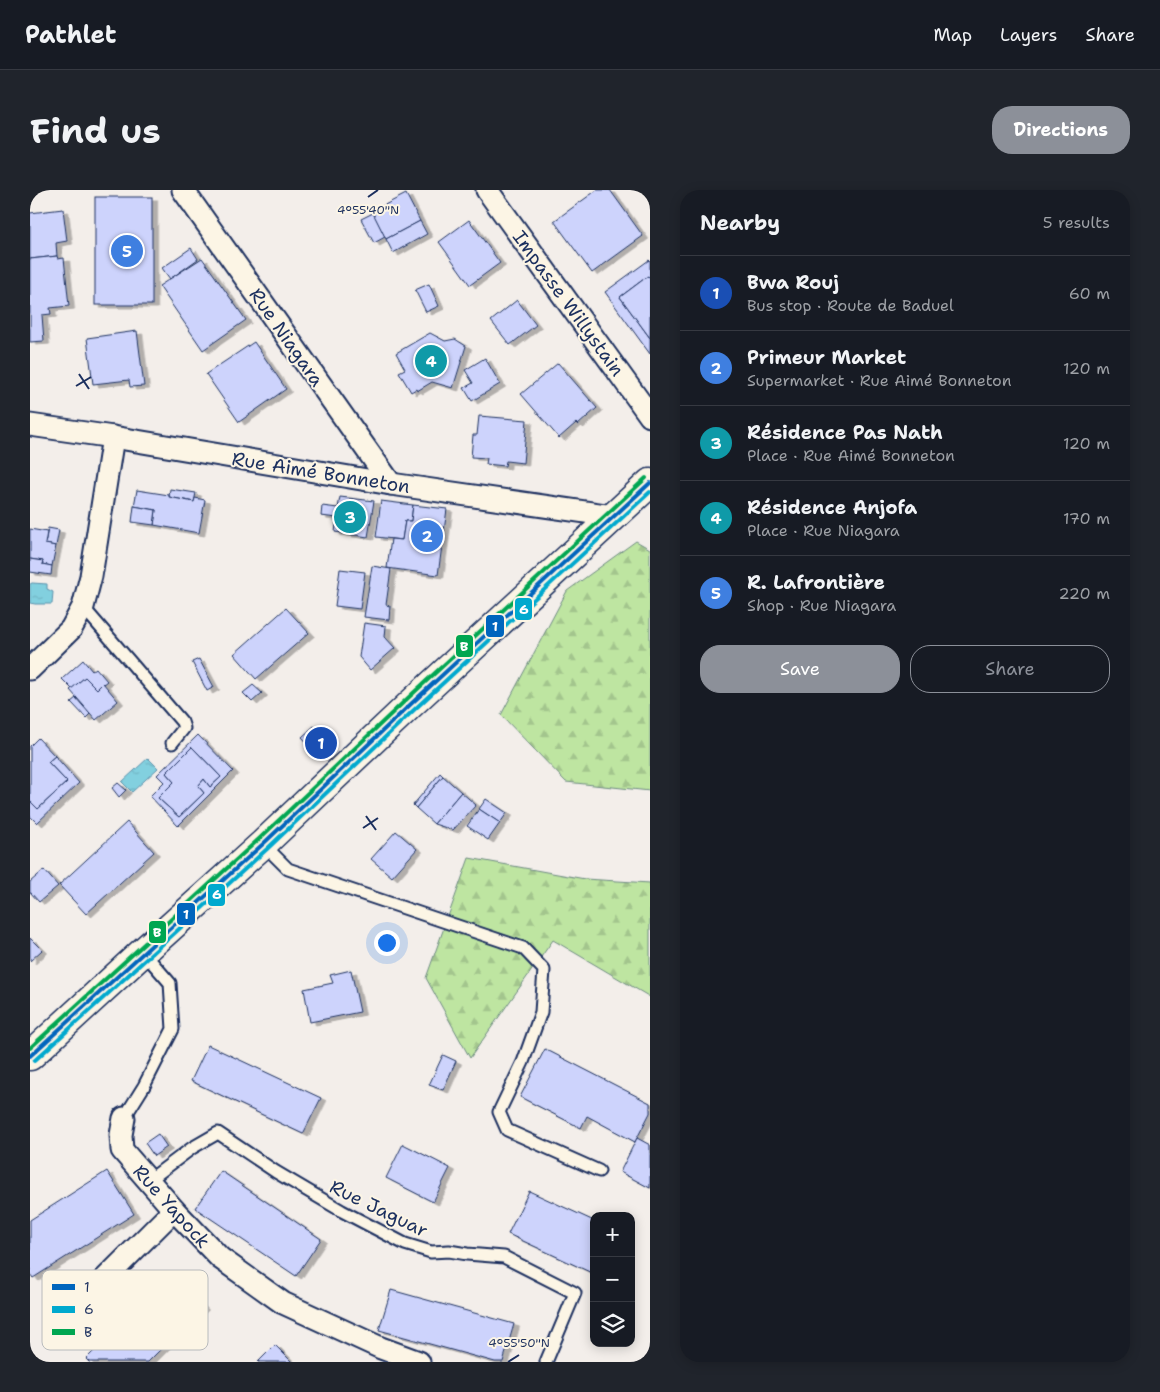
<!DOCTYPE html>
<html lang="en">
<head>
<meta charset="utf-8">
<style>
  body { margin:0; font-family:"Shantell Sans",sans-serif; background:#20242c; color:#f1f3f6 }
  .controls { position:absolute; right:15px; bottom:15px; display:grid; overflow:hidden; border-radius:10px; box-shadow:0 2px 12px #0003 }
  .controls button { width:45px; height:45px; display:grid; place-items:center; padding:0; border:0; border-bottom:1px solid #363941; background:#171b24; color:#f1f3f6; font:25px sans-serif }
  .you { position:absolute; left:356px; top:752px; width:18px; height:18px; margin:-12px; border:4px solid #fff; border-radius:50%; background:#1a73e8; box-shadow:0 0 0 8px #1a73e833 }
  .badge { display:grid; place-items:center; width:32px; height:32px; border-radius:50%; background:#8c9099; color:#fff; font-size:16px; font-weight:700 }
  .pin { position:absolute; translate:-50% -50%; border:2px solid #fff; box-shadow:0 1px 5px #0006 }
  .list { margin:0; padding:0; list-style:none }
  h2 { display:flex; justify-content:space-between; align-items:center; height:65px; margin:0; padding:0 20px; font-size:21px }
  h2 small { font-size:16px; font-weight:400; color:#9ea1a6 }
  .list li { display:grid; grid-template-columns:32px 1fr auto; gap:15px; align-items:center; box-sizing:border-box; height:75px; padding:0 20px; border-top:1px solid #363941 }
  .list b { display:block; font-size:19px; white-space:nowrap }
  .list p { margin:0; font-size:16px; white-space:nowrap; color:#9ea1a6 }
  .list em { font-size:16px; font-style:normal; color:#9ea1a6 }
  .actions { display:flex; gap:10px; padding:15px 20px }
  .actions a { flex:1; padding:11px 0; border:1px solid #8c9099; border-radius:20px; text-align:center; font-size:18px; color:#8c9099 }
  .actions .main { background:#8c9099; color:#fff }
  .icon { flex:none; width:28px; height:28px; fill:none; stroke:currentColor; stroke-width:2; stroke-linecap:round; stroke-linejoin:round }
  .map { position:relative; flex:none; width:620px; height:1172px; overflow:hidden; border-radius:20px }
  header { display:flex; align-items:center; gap:30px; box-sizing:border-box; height:70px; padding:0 25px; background:#171b24; border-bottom:1px solid #363941 }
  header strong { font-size:24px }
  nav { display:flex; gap:28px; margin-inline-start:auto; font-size:18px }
  .intro { display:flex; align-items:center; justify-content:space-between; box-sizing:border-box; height:120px; padding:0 30px }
  h1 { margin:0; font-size:35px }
  .button { padding:12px 22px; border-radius:20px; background:#8c9099; color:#fff; font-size:18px; font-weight:700 }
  main { display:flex; gap:30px; padding:0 30px }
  aside { flex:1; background:#171b24; border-radius:20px; box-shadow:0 2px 12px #0003 }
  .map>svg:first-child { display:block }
  .forest { fill:url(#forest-firs); stroke:#6c8a80 }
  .water { fill:url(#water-ripples); stroke:#5990ab }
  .building { fill:#cdd3fc; stroke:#1b2f5e; fill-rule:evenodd; filter:url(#shadow) }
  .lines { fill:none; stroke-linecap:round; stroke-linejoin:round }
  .service-casing { stroke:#1b2f5e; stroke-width:15 }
  .minor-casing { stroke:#1b2f5e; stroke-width:25 }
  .secondary-casing { stroke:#1b2f5e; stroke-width:31 }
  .service { stroke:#fcf5e5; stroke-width:11 }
  .minor { stroke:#fcf5e5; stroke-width:21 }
  .secondary { stroke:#fcf5e5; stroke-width:28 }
  .bus-1-casing { stroke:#fcf5e5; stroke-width:8 }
  .bus-2-casing { stroke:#fcf5e5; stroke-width:8 }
  .bus-3-casing { stroke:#fcf5e5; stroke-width:8 }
  .bus-1 { stroke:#0065bd; stroke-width:4 }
  .bus-2 { stroke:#00a9ce; stroke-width:4 }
  .bus-3 { stroke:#00a651; stroke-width:4 }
  .ticks { fill:none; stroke:#1b2f5e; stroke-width:2 }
  .labels { text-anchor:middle; stroke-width:4; stroke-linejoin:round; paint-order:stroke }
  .street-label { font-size:19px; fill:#1b2f5e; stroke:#fcf5e5 }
  .key { fill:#fcf5e5; stroke:#b8babc; stroke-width:1 }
  .key-label { font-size:14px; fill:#1b2f5e }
  .ticks-label { font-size:12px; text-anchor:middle; fill:#1b2f5e; stroke:#fcf5e5; stroke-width:4; stroke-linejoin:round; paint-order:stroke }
  .line-badge { stroke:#fcf5e5; stroke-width:2 }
  .badge-label { font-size:14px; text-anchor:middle; font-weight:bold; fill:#fff }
</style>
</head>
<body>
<header>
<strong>Pathlet</strong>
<nav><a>Map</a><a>Layers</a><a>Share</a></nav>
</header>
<div class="intro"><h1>Find us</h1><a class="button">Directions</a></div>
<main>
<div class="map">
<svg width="620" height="1172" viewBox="0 0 620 1172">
  <defs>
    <pattern id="forest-firs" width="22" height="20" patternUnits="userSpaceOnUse" patternTransform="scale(1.25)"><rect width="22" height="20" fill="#bee5a1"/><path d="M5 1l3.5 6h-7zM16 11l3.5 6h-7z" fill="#a3c58d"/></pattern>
    <pattern id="water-ripples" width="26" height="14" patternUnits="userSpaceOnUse" patternTransform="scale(1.25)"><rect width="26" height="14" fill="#82d0df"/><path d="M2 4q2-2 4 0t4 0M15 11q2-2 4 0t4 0" fill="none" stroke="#70b3c2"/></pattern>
    <filter id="shadow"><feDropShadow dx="5.5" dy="3" stdDeviation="0" flood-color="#0004"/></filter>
  </defs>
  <rect width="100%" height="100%" fill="#f3eeea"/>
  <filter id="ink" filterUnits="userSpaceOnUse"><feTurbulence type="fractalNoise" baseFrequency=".02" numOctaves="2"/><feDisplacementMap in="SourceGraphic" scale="10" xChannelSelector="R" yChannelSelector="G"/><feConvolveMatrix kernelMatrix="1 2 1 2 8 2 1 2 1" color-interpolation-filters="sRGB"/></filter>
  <g filter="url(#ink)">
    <g class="forest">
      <path d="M606,351l14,8v242l-84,-9 -65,-67 66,-124z"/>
      <path d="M439,668l116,21 65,4v114l-97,-57 -83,118 -44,-80z"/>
    </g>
    <g class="water">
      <path d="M2,393l15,1v5l6,3 -1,12h-17l-5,-1v-19z"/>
      <path d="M118,568l10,10 -26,24 -10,-10z"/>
    </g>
    <g class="building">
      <path d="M567,0h13l33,46 -51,37 -38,-52z"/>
      <path d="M376,4l14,27 -34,18 -15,-27z"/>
      <rect x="65" y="7" width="57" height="108"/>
      <path d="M33,19l4,32 -11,2 1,13 -27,3v-46z"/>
      <path d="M343,23l12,24 -11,6 -13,-24z"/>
      <path d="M439,30l31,43 -30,22 -31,-43z"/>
      <path d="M390,31l7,13 -34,19 -7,-14z"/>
      <path d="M161,58l7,11 -28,20 -8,-11z"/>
      <path d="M27,66l1,3 6,-1 5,48 -19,2 1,6 -9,1 2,26 -14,1v-83z"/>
      <path d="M172,68l44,62 -43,30 -44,-64z"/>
      <path d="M619,70l1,1v18l-2,-3 -28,21 30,41v16l-45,-62z"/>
      <path d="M618,86l2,3v59l-30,-41z"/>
      <path d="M399,94l10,22 -13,6 -11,-22z"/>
      <path d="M487,110l19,25 -26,20 -19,-24z"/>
      <path d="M107,141l7,55 -14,1 -1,-7 -36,4 -6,-46z"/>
      <path d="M400,143l15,8 10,-2 11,7 -13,42 -21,-6 -15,9 -1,-2 -5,3 -12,-20 6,-3 -9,-16z"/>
      <path d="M224,152l32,47 -47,33 -33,-48z"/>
      <path d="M455,168l15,26 -28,17 -8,-13 9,-5 -8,-13z"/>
      <path d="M528,173l39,45 -19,17 -2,-2 -17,15 -38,-44z"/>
      <path d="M449,226l48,4 -4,43 -17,-2 -1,5 -19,-2 1,-6 -16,-1 2,-22h4z"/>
      <path d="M140,299l26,4 -2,9 -25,-5z"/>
      <path d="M107,300l32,5v2l25,5 1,-4 10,2 -6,33 -45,-8 2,-15 -22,-4z"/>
      <path d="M310,307l34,4 -6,36 -33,-5 2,-14 -16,-2 1,-10 16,2z"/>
      <path d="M351,311l32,4 -2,16h-6l-3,19 -26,-3z"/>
      <path d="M383,315l34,4 -9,66 -51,-7 4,-29 11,1 3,-19h6z"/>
      <path d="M104,316l22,4 -2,15 -22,-3z"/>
      <path d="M18,338l11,2 -3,16 -11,-2z"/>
      <path d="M0,339l17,3 -2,12 11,2 -4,20 -10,-2 1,-3 -13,-2z"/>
      <path d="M0,369l13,2 -1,3 10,2 -1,9 -21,-3z"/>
      <path d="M342,376l19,3 -5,36 4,1 -1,14 -25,-3z"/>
      <path d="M310,379l25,3 -5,37 -25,-3z"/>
      <path d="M256,418l23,25 -53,46 -22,-25z"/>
      <path d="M334,433l22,3 -1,11 10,11 -25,22 -11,-13z"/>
      <path d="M169,469l15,28 -7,4 -15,-29z"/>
      <path d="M53,470l9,11 4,-3 11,13 -10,8 -12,-12 -13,12 -10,-10z"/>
      <path d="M55,487l12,12 6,-6 15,18 -22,19 -26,-30z"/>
      <path d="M223,495l9,8 -10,9 -9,-9z"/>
      <path d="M46,508l14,16 -4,4 -15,-16z"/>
      <path d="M284,536l9,9 -12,12 -9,-10z"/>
      <path d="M168,545l35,36 -55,55 -28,-30 14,-14 -7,-7zM162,557l29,30 -11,10 -6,-8 -6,7 6,7 -25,24 -21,-19 16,-16 -8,-9z"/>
      <path d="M8,548l17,18 -7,6 19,20 -29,27 -8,-8v-55z"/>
      <path d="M162,557l29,30 -11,10 -6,-8 -6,7 6,7 -25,24 -21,-19 16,-16 -8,-9z"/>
      <path d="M25,566l24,27 -42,40 -7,-7v-15l8,8 29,-27 -19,-20z"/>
      <path d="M410,583l3,3 -27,32 -3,-3z"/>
      <path d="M413,586l18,16 -27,32 -18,-16z"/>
      <path d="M88,593l8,7 -7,7 -7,-9z"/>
      <path d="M431,602l15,13 -23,25 -19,-6z"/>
      <path d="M456,609l21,14 -7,10 -21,-14z"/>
      <path d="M449,619l21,14 -12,17 -21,-14z"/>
      <path d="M97,632l27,30 -68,62 -27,-29z"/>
      <path d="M366,641l21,18 -25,28 -21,-18z"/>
      <path d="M14,680l14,16 -19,16 -9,-10v-10z"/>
      <path d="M0,748l12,12 -12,11z"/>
      <path d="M321,780l9,42 -50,10 -6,-33 29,-6 -3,-8z"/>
      <path d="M178,855l113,53 -18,36 -112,-53z"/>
      <path d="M515,859l105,54v10l-15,29 -48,-26 -6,12 -61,-31z"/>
      <path d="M413,865l13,6 -13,29 -14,-5z"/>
      <path d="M128,944l9,13 -13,9 -9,-13z"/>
      <path d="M607,948l13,7v43l-30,-16z"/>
      <path d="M373,954l47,24 -17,34 -47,-24z"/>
      <path d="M77,981l27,43 -101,64 -3,-4v-54z"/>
      <path d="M191,981l100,68 -25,37 -101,-68z"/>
      <path d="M499,1001l65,30v53l-86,-40z"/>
      <path d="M140,1085l33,32 -55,55h-59l-3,-3z"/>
      <path d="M361,1100l123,34 -11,38h-8l-116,-32z"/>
      <path d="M245,1155l17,17h-34z"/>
    </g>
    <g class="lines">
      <defs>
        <g id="service">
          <path d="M53,417l99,115 2,6 -12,15"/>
          <path d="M233,654l25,25 235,79 21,22 -3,42 -18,50 -24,50 8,18 92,41"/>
          <path d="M94,928l20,-32 29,-57 -3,-46 -27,-31"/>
          <path d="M118,991l44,-33 26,-15 58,39 66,39 63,33 26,8 18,-1 18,3 37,3 71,36 -29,69"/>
        </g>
        <g id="minor">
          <path d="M153,0l208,294"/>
          <path d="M457,0l163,226"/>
          <path d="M0,235l83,12 278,47 222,32"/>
          <path d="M0,479l41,-40 12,-22 8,-31 22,-139"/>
          <path d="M94,928l-3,17 1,15 52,60 46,48 63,45 98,45 38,14"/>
          <path d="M25,1139l119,-119"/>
        </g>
        <path id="secondary" d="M0,866l113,-104 120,-108 149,-141 238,-220"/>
      </defs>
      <use href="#service" class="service-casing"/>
      <use href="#minor" class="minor-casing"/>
      <use href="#secondary" class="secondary-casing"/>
      <use href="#service" class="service"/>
      <use href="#minor" class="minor"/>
      <use href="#secondary" class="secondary"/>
      <defs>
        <path id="bus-1" d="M0,866l233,-212 149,-141 238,-220"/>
        <path id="bus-2" d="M4,871l233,-212 149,-141 234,-216"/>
        <path id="bus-3" d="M0,858l229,-209 149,-141 238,-220"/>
      </defs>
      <use href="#bus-1" class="bus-1-casing"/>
      <use href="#bus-2" class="bus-2-casing"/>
      <use href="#bus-3" class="bus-3-casing"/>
      <use href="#bus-1" class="bus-1"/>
      <use href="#bus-2" class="bus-2"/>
      <use href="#bus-3" class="bus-3"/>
    </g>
  </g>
  <path class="ticks" d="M338,7l10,-7M49,184l10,15M46,196l15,-9M336,626l10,14M333,638l15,-10M478,1172l11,-7"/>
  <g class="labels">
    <g class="street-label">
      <text transform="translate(539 113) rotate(54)" y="7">Impasse Willystain</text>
      <text transform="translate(257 147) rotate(55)" y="7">Rue Niagara</text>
      <text transform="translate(291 282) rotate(9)" y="7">Rue Aimé Bonneton</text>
      <text transform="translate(142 1016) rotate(48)" y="7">Rue Yapock</text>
      <text transform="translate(349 1018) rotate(26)" y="7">Rue Jaguar</text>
    </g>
  </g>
  <rect x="12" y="1080" width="166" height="80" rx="8" class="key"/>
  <rect x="22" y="1094" width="23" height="6" fill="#0065bd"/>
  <rect x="22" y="1116" width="23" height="7" fill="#00a9ce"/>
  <rect x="22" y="1139" width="23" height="6" fill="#00a651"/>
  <g class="key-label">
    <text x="54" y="1102">1</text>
    <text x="54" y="1124">6</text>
    <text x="54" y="1147">B</text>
  </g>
  <g class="ticks-label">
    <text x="338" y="24">4°55'40"N</text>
    <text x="489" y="1157">4°55'50"N</text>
  </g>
  <g class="line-badge">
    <rect x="484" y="407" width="19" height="24" rx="5" fill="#00a9ce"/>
    <rect x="455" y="424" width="20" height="24" rx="5" fill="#0065bd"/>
    <rect x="425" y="444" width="19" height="24" rx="5" fill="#00a651"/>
    <rect x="177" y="693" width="19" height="24" rx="5" fill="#00a9ce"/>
    <rect x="146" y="712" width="20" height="24" rx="5" fill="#0065bd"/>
    <rect x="118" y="730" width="19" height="24" rx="5" fill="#00a651"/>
  </g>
  <g class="badge-label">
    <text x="494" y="424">6</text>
    <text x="465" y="441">1</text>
    <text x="434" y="461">B</text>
    <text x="187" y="709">6</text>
    <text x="156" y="729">1</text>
    <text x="127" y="747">B</text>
  </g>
</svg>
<div class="controls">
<button>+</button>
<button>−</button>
<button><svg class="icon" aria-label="layers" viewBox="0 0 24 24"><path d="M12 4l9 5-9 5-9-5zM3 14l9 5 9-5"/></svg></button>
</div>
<div class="you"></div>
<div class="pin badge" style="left:291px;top:553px;background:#1a4fb4">1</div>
<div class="pin badge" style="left:397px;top:346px;background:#3f7fe0">2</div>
<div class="pin badge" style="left:320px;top:327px;background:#0f9aa8">3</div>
<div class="pin badge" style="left:401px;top:171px;background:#0f9aa8">4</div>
<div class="pin badge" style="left:97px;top:61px;background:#3f7fe0">5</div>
</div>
<aside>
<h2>Nearby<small>5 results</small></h2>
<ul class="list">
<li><span class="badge" style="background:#1a4fb4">1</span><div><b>Bwa Rouj</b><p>Bus stop · Route de Baduel</p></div><em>60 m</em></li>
<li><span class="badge" style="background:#3f7fe0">2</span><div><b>Primeur Market</b><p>Supermarket · Rue Aimé Bonneton</p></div><em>120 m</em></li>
<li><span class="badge" style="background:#0f9aa8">3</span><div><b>Résidence Pas Nath</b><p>Place · Rue Aimé Bonneton</p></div><em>120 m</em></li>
<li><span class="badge" style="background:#0f9aa8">4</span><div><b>Résidence Anjofa</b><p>Place · Rue Niagara</p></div><em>170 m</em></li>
<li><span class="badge" style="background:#3f7fe0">5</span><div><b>R. Lafrontière</b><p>Shop · Rue Niagara</p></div><em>220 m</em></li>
</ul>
<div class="actions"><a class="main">Save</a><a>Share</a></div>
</aside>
</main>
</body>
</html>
